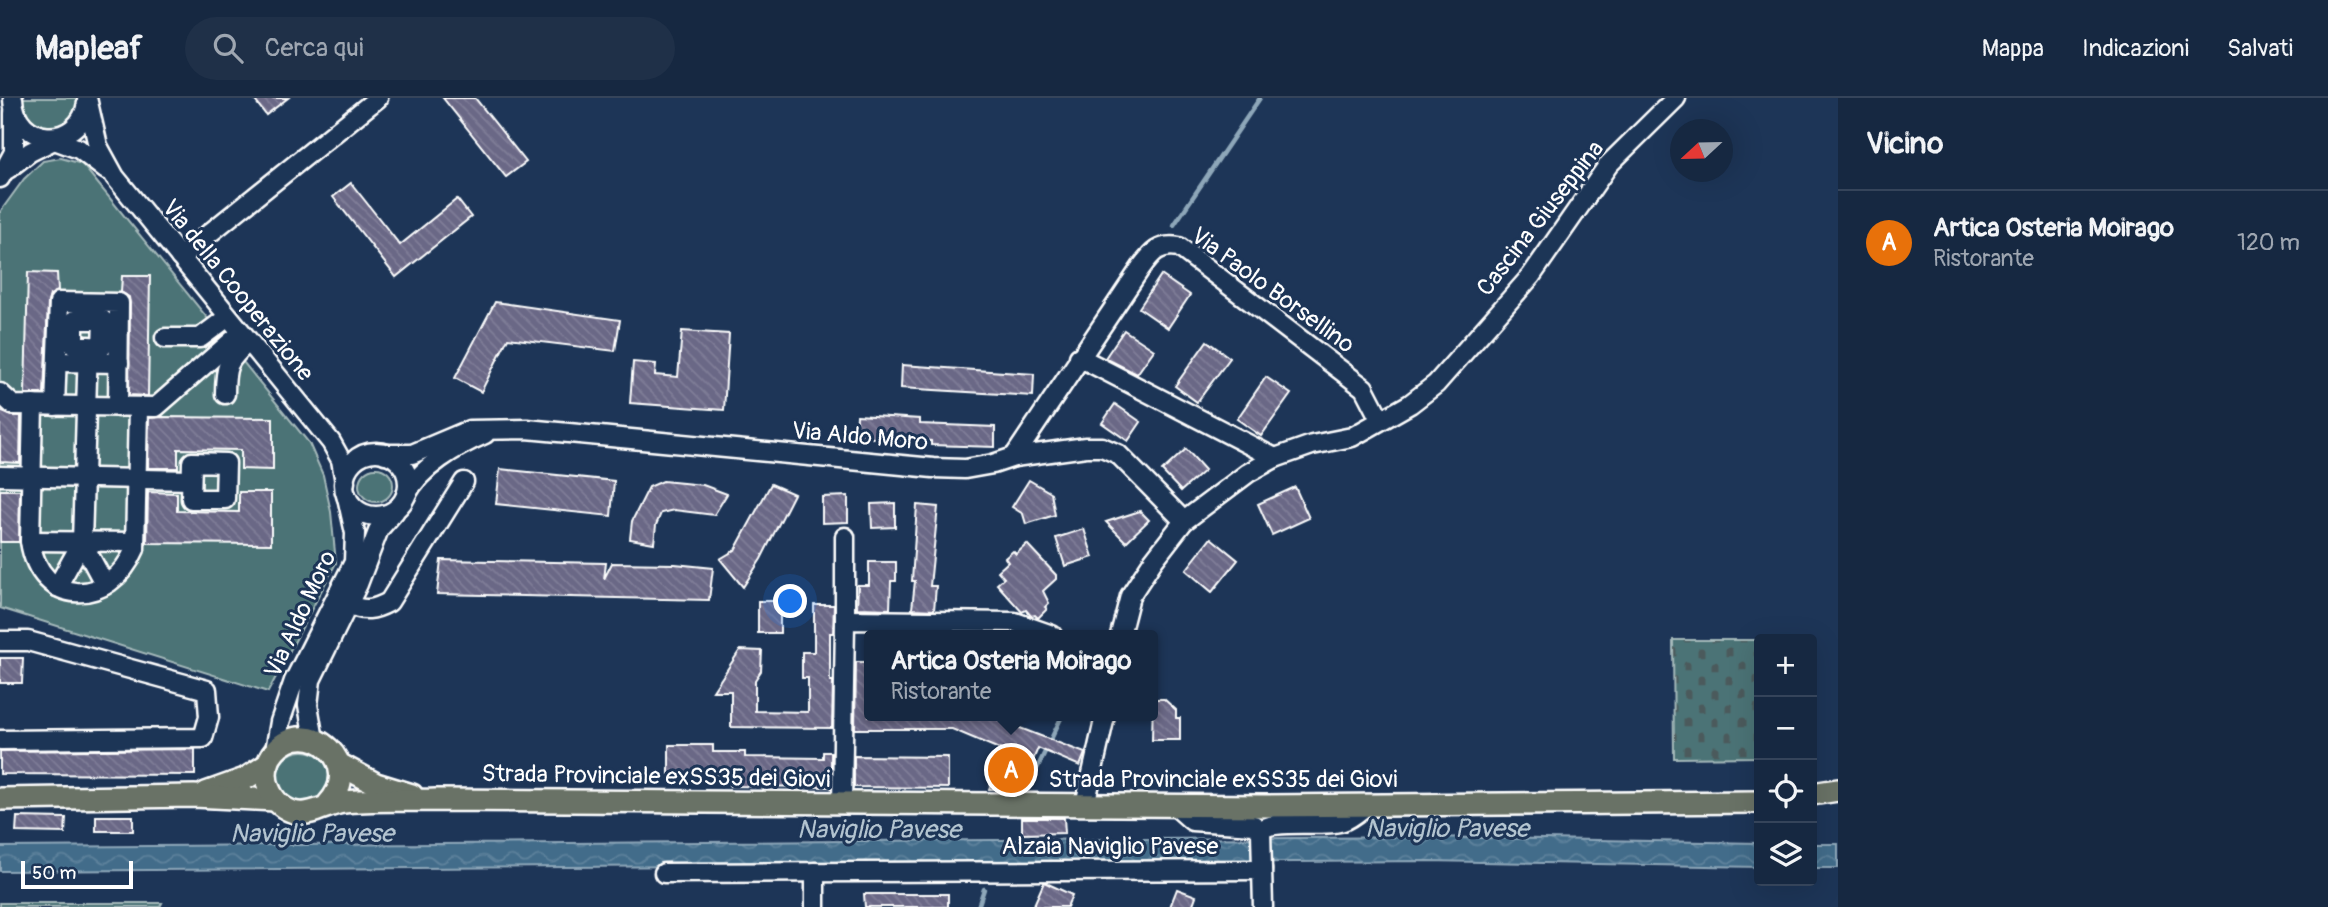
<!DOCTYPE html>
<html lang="it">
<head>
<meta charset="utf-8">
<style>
  body { margin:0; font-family:Pangolin,sans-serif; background:#1f3048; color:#f1f3f6 }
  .controls { position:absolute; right:21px; bottom:21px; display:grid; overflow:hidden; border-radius:7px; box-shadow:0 7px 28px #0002 }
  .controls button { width:63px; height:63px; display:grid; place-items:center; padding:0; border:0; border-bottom:2px solid #35445a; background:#162841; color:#f1f3f6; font:35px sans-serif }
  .compass { position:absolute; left:1670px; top:21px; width:63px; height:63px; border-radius:50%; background:#162841; box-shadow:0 7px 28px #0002; rotate:248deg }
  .scale { position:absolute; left:21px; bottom:18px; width:112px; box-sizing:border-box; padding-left:7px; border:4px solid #fff; border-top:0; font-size:19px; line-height:24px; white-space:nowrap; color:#fff; -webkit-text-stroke:5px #1d3557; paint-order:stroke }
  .you { position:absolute; left:791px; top:504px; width:24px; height:24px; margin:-18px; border:5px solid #fff; border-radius:50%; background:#1a73e8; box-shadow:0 0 0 10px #1a73e833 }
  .badge { display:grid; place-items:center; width:46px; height:46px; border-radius:50%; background:#ea580c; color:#fff; font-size:23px; font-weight:700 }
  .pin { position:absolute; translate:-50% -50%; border:4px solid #fff; box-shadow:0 2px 7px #0006 }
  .popup { position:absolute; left:864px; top:532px; width:294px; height:91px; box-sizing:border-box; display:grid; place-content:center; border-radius:7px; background:#162841; filter:drop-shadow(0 2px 5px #0005); font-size:23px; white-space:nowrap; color:#9ea6b1 }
  .popup b { font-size:26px; color:#f1f3f6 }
  .popup::after { content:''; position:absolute; left:50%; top:100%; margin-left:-14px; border:14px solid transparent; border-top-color:#162841 }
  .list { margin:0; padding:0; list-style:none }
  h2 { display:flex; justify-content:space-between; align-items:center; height:91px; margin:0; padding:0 28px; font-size:30px }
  h2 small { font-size:23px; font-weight:400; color:#9ea6b1 }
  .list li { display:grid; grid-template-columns:46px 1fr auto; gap:21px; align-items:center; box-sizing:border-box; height:105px; padding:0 28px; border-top:2px solid #35445a }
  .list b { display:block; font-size:26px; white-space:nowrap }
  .list p { margin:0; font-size:23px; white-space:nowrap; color:#9ea6b1 }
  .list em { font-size:23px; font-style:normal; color:#9ea6b1 }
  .icon { flex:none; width:38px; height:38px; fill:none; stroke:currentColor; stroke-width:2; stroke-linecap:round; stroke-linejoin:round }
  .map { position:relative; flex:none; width:1838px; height:809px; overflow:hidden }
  header { display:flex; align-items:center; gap:42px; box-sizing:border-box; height:98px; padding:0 35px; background:#162841; border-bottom:2px solid #35445a }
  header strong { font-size:33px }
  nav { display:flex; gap:38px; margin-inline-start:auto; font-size:24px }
  .search { width:490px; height:63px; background:#1f3048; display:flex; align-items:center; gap:18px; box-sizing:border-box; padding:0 24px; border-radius:38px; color:#9ea6b1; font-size:26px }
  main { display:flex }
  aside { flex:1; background:#162841 }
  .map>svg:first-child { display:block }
  .green { fill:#4b7376; stroke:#a5b9ba; stroke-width:2 }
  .cemetery { fill:url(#cemetery-stones); stroke:#a5b9ba; stroke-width:2 }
  .water { fill:url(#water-waves); stroke:#8ea7b9; stroke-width:2 }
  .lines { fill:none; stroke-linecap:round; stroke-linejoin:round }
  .stream { stroke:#8ea7b9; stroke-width:4.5 }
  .building { fill:url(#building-back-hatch); stroke:#fff; stroke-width:2 }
  .minor-casing { stroke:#fff; stroke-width:23 }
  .major-casing { stroke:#fff; stroke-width:26 }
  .minor { stroke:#1d3557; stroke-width:18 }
  .major { stroke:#697266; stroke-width:21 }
  .labels { text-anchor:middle; stroke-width:6; stroke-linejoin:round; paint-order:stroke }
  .street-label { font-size:24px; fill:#fff; stroke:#1d3557 }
  .water-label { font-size:26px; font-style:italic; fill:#b3c4d0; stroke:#1d3557 }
</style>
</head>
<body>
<header>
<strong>Mapleaf</strong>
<div class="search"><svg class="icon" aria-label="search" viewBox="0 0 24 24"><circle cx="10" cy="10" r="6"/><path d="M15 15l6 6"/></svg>Cerca qui</div>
<nav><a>Mappa</a><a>Indicazioni</a><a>Salvati</a></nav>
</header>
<main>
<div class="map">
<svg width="1838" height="809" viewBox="0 0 1838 809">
  <defs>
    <pattern id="cemetery-stones" width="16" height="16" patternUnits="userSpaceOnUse" patternTransform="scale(1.75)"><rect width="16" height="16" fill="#4b7376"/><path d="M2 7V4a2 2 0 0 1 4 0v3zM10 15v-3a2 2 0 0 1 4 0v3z" fill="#4c5a5b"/></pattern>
    <pattern id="water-waves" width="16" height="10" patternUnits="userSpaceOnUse" patternTransform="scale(1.75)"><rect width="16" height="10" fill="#426c8a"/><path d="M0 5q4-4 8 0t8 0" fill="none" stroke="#5e829c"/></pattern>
    <pattern id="building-back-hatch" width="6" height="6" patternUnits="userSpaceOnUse" patternTransform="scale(1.75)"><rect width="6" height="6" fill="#6a6786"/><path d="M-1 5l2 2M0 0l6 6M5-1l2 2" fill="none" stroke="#807e98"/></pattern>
  </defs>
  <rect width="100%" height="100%" fill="#1d3557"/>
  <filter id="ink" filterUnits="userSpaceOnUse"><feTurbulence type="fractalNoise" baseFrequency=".0143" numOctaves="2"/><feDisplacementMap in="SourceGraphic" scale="14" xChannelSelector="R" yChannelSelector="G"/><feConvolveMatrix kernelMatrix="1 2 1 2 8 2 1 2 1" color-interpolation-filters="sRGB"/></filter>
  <g filter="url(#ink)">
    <g class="green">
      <path d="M22,0h58c-7,40 -52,42 -58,0z"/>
      <path d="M61,60l21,6 227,279 14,32 8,37 5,51 -68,129 -268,-84v-396l24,-33 19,-18z"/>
      <circle cx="376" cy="387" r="17"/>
      <circle cx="303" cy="679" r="26"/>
      <path d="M0,805h162l-2,4h-160z"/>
    </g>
    <path class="cemetery" d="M1673,542h86v117l-85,1z"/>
    <g class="water">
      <path d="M1429,739l330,6v24l-331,-6 -1428,10v-24z"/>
      <rect x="1812" y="746" width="26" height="24"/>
    </g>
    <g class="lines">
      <g class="stream">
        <path d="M1174,127l86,-127"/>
        <path d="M1034,677l28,-59"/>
        <path d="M978,809l6,-18"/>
      </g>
    </g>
    <g class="building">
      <path d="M253,0h35l-22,17z"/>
      <path d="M443,0h32l51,64 -20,15z"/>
      <path d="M351,85l49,62 57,-46 14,18 -75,60 -63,-80z"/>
      <path d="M28,174l29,1 1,18 -8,4 -2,7 -4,92h-19z"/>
      <path d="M1161,177l29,20 -22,33 -29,-20z"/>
      <path d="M122,178h28l-2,120 -19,-1 1,-92 -1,-6 -8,-5z"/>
      <path d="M495,204l125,18 -5,31 -107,-13 -27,54 -26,-14z"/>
      <path d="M1124,232l30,20 -17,24 -32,-16z"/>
      <path d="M682,233l47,3 -5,76 -94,-7 3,-41 23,2 -1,11 23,2z"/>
      <path d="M1207,243l23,17 -33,44 -22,-16z"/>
      <path d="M902,267l132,9 -1,22 -132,-8z"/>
      <path d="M1266,279l25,17 -30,42 -24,-17z"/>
      <path d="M1115,306l26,18 -13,19 -26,-18z"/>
      <path d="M0,313l12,5h9l-1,47 -20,-1z"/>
      <path d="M857,317l63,4v5l75,3v20l-64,-2v-4l-75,-4z"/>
      <path d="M160,319l113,1v52l-32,-1v-19l-63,-1v19h-30l1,-50z"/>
      <path d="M1186,351l19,21 -24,21 -19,-20z"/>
      <path d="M500,371l114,12 -3,35 -115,-12z"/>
      <path d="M1029,382l22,13 4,22 -29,9 -3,-10 -11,-7z"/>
      <path d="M663,383l40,4 24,9 -13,21 -40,-5 -13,3 -5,12 -2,18 -24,-4 2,-18 17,-34z"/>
      <path d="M771,386l23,10 -33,65 -18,28 -23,-28 15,-9z"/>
      <path d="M1295,389l14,31 -37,17 -14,-31z"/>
      <path d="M0,392h20l-1,52h-19z"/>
      <path d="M148,394l29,1v18l62,1v-20h32v52l-124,-1z"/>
      <path d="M848,398v26l-26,1v-26z"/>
      <path d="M895,405v24l-23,1 -1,-24z"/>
      <path d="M917,407l21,2 -8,79h6l-2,24 -22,-1 3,-28h-3z"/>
      <path d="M1140,413l9,9 -23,22 -20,-20z"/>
      <path d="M1084,431l9,28 -28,9 -9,-28z"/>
      <path d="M1211,440l27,22 -26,32 -26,-22z"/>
      <path d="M1027,446l29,31v4l-13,12 6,12 -4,4 2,2 -9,9 -3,-3 -4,1 -5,-6 -4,2 -25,-28 7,-6 -6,-7 10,-9 -3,-4 8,-7 3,3z"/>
      <path d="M441,462l165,3 -2,16 8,-16 63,1 38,4 -4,32 -272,-6z"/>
      <path d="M869,464h27v19h-5l-1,28 -33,-1 1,-23h11z"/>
      <rect x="758" y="503" width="22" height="32"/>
      <path d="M814,507h20l-1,28h-3v48h3l-1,47 -101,-1v-36h-18l27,-41 22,1 -1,20 -6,9v31l53,1v-34h-6v-26h12z"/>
      <path d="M0,560h23l-1,25h-22z"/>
      <path d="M856,564h13v54h120l96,37 -5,13 -42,-18 -17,41h-32l15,-38 -52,-22h-97z"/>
      <path d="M1153,601h11l12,11v8h4v22h-28z"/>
      <path d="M669,647h44v7h32v5l78,1v-6h8v35l-101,-1v-12h-61z"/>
      <path d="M195,651v26l-195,-1v-23z"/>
      <path d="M854,658l94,1v31l-94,-1z"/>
      <rect x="96" y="718" width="37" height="15"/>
      <path d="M17,719l49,1 -1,15 -49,-1z"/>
      <path d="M1022,720h42l1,15 -43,1z"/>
      <path d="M1044,784l28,13 -5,12h-34z"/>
      <path d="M1177,791l19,7 -4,11h-22z"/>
      <path d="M864,796h84v13h-83z"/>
    </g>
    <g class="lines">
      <defs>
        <g id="minor">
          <path d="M13,0c1,48 66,53 74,5"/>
          <path d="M87,0l11,48 17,31 216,265 10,18 4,22"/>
          <path d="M49,40l30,11 27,21"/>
          <path d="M8,71l22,-17 28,-14"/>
          <path d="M0,80l14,-26v-39"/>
          <path d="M180,159l198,-159"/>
          <path d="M165,240h35l28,-21"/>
          <path d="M1079,259l196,101"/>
          <path d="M57,264l62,1"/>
          <path d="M0,295l13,12 143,2 85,-74"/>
          <path d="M225,296c0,-28 2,-33 23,-52"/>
          <path d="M33,307l-3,136c10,67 80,67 105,8l3,-142"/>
          <path d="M55,308l4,-104 60,1 -1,104"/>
          <circle cx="376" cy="386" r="32"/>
          <path d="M385,356h27l57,-24 58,-1 406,39 32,1 28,-5 21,-7 72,-10h16l16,7 66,67"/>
          <path d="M1014,359l126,-188c11,-15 18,-26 39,-22l185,141 16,31"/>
          <path d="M192,364l34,1 -1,36h-34z"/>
          <path d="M0,378l191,4"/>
          <path d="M406,397c14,-28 51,-49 79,-61"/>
          <path d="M30,443l105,1"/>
          <path d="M82,444l23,43"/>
          <path d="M57,489l25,-45 6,-196 14,1 1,-27h-29v26h14"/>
          <path d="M348,506c16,8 26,6 41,-2l75,-120"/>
          <path d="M845,525v-86"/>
          <path d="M1120,537l10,-39 23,-35 31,-40 64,-48 27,-15 37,-13 40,-8 58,-33 26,-20 95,-108 78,-112 67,-66"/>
          <path d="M0,543h28l179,49 2,27 -6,21 -203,2"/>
          <path d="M314,642l-6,-35 3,-25 47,-96 21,-55 16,-18"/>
          <path d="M275,653l5,-29 14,-41 60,-119 1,-29 -8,-36"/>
          <path d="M842,706l3,-181 2,-3 168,2 37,13"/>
          <path d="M1085,707l20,-89"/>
          <path d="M1174,707l18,16 62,4 7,6 2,76"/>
          <path d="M1261,733c10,-13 63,-3 82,-10 9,-3 17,-11 24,-16"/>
          <path d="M815,774v35"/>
          <path d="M664,775l598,-3"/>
        </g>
        <g id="major">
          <path d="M339,666l37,20 36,11"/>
          <path d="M206,695l39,-14 23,-15"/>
          <path d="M1812,696l26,-4"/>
          <path d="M0,701l194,-3 81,4"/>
          <path d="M328,706c38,-39 -19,-91 -53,-53 -19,22 -5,57 23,62 16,2 29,-9 46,-11 30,-3 61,-1 91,-2l830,6 494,-4"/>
        </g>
      </defs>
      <use href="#minor" class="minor-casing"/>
      <use href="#major" class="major-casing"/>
      <use href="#minor" class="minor"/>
      <use href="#major" class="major"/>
    </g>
  </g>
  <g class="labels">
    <g class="street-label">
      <text transform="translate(1540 120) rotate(-52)" y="8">Cascina Giuseppina</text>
      <text transform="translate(238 192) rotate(51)" y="8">Via della Cooperazione</text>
      <text transform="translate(1273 192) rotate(36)" y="8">Via Paolo Borsellino</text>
      <text transform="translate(860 338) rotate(5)" y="8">Via Aldo Moro</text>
      <text transform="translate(300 516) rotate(-65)" y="8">Via Aldo Moro</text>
      <text transform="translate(656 678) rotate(1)" y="8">Strada Provinciale exSS35 dei Giovi</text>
      <text x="1223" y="689">Strada Provinciale exSS35 dei Giovi</text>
      <text x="1110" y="756">Alzaia Naviglio Pavese</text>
    </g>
    <g class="water-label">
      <text x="1447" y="739">Naviglio Pavese</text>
      <text x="879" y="740">Naviglio Pavese</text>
      <text x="312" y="744">Naviglio Pavese</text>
    </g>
  </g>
</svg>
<div class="controls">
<button>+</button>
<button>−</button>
<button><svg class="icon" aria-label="locate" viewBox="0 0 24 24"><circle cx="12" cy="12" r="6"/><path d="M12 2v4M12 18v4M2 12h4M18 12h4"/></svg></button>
<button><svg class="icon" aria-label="layers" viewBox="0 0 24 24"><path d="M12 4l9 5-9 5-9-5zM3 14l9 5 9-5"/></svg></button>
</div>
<svg class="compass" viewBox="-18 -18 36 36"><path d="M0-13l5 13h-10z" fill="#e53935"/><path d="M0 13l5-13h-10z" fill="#9ea6b1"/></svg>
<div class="scale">50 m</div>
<div class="you"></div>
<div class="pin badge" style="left:1011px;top:672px;background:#e8710a">A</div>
<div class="popup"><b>Artica Osteria Moirago</b>Ristorante</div>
</div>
<aside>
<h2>Vicino<small></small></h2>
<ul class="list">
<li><span class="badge" style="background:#e8710a">A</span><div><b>Artica Osteria Moirago</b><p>Ristorante</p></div><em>120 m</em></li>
</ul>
</aside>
</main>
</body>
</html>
